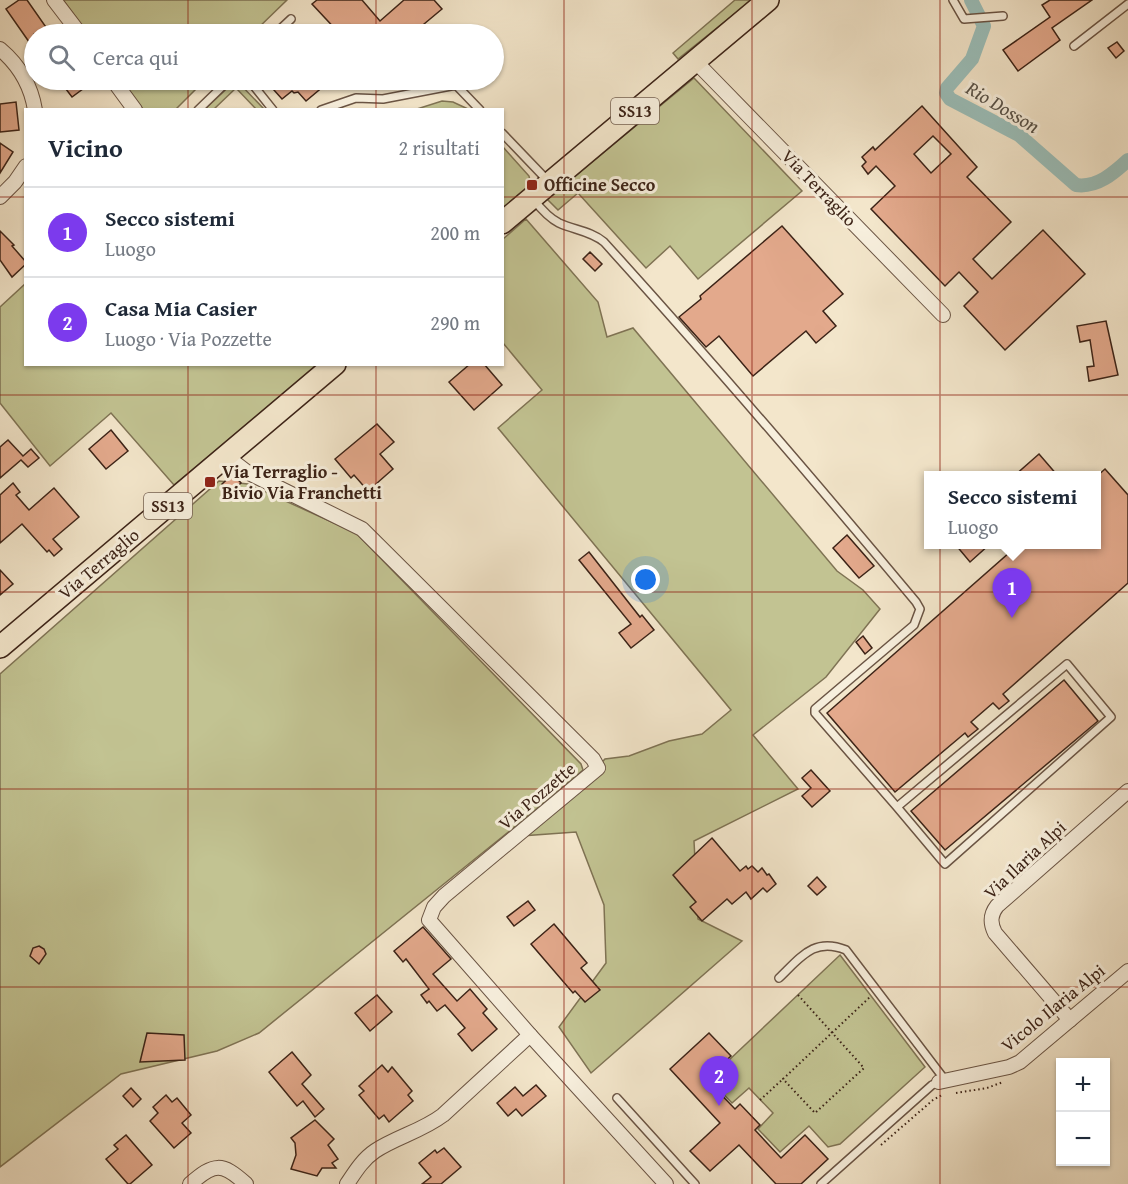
<!DOCTYPE html>
<html lang="it">
<head>
<meta charset="utf-8">
<style>
  body { margin:0; font-family:"Gentium Book Plus",serif; background:#f2f2f3; color:#1f2937 }
  .controls { position:absolute; right:18px; bottom:18px; display:grid; overflow:hidden; border-radius:0px; box-shadow:0 2px 4px #0004 }
  .controls button { width:54px; height:54px; display:grid; place-items:center; padding:0; border:0; border-bottom:2px solid #e0e1e3; background:#fff; color:#1f2937; font:30px sans-serif }
  .you { position:absolute; left:646px; top:580px; width:21px; height:21px; margin:-15px; border:4px solid #fff; border-radius:50%; background:#1a73e8; box-shadow:0 0 0 9px #1a73e833 }
  .badge { display:grid; place-items:center; width:39px; height:39px; border-radius:50%; background:#7c3aed; color:#fff; font-size:20px; font-weight:700 }
  .pin { position:absolute; translate:-50% -50px; filter:drop-shadow(0 2px 3px #0008) }
  .pin::after { content:''; position:absolute; top:32px; width:21px; height:18px; background:inherit; clip-path:polygon(0 0,100% 0,50% 100%) }
  .popup { position:absolute; left:924px; top:471px; width:177px; height:78px; box-sizing:border-box; display:grid; place-content:center; border-radius:0px; background:#fff; filter:drop-shadow(0 2px 4px #0005); font-size:20px; white-space:nowrap; color:#747a83 }
  .popup b { font-size:22px; color:#1f2937 }
  .popup::after { content:''; position:absolute; left:50%; top:100%; margin-left:-12px; border:12px solid transparent; border-top-color:#fff }
  .list { margin:0; padding:0; list-style:none }
  h2 { display:flex; justify-content:space-between; align-items:center; height:78px; margin:0; padding:0 24px; font-size:26px }
  h2 small { font-size:20px; font-weight:400; color:#747a83 }
  .list li { display:grid; grid-template-columns:39px 1fr auto; gap:18px; align-items:center; box-sizing:border-box; height:90px; padding:0 24px; border-top:2px solid #e0e1e3 }
  .list b { display:block; font-size:22px; white-space:nowrap }
  .list p { margin:0; font-size:20px; white-space:nowrap; color:#747a83 }
  .list em { font-size:20px; font-style:normal; color:#747a83 }
  .icon { flex:none; width:33px; height:33px; fill:none; stroke:currentColor; stroke-width:2; stroke-linecap:round; stroke-linejoin:round }
  .map { position:relative; flex:none; width:1128px; height:1184px; overflow:hidden }
  .search { position:absolute; background:#fff; box-shadow:0 2px 4px #0004; left:24px; top:24px; width:480px; height:66px; display:flex; align-items:center; gap:15px; box-sizing:border-box; padding:0 21px; border-radius:33px; color:#747a83; font-size:22px }
  .panel { position:absolute; background:#fff; box-shadow:0 2px 4px #0004; left:24px; top:108px; width:480px; height:258px; border-radius:0px }
  .map>svg:first-child { display:block }
  .green { fill:#c2c392; stroke:#7f7354; stroke-width:1.5 }
  .lines { fill:none; stroke-linecap:round; stroke-linejoin:round }
  .canal { stroke:#9bbfba; stroke-width:14 }
  .building { fill:#e3a98c; stroke:#3c2317; stroke-width:1.5; fill-rule:evenodd }
  .lane-casing { stroke:#6a5444; stroke-width:10 }
  .street-casing { stroke:#6a5444; stroke-width:16 }
  .primary-casing { stroke:#3c2317; stroke-width:24 }
  .path { stroke:#3c2317; stroke-width:2; stroke-dasharray:1.5 3; stroke-linecap:butt }
  .lane { stroke:#f7efdd; stroke-width:7 }
  .street { stroke:#f7efdd; stroke-width:14 }
  .primary { stroke:#f3e6cb; stroke-width:21 }
  .grid { fill:none; stroke:#8f2418; stroke-width:1.5; stroke-opacity:0.55 }
  .poi-dot { fill:#8f2418; stroke:#f7efdd; stroke-width:2 }
  .labels { text-anchor:middle; stroke-width:6; stroke-linejoin:round; paint-order:stroke }
  .shield { fill:#f7efdd; stroke:#746052; stroke-width:1.5 }
  .shield-label { font-size:16px; font-weight:bold; fill:#3c2317 }
  .poi-label { font-size:18px; font-weight:bold; fill:#3c2317; stroke:#f7efdd; text-anchor:start }
  .street-label { font-size:18px; fill:#3c2317; stroke:#f7efdd }
  .water-label { font-size:20px; font-style:italic; fill:#585248; stroke:#f7efdd }
</style>
</head>
<body>
<div class="map">
<svg width="1128" height="1184" viewBox="0 0 1128 1184">
  <rect width="100%" height="100%" fill="#f3e6cb"/>
  <filter id="stains"><feTurbulence type="fractalNoise" baseFrequency=".00333" numOctaves="4"/><feColorMatrix values="0 0 0 0 .2 0 0 0 0 .09 0 0 0 0 .02 0 0 0 .5 -.17"/></filter>
  <radialGradient id="worn" r=".72"><stop offset=".6" stop-color="#630" stop-opacity="0"/><stop offset="1" stop-color="#630" stop-opacity=".3"/></radialGradient>
  <g class="green">
    <path d="M63,0h224l-35,34h-164z"/>
    <path d="M735,0h17l-74,59 -5,-6z"/>
    <path d="M694,78l108,113 -104,88 -28,-33 -24,22 -68,-75 -20,17 -11,-11z"/>
    <path d="M121,80h84l-30,30 -32,-1z"/>
    <path d="M236,80l28,29h-8l-20,-21 -22,21h-9z"/>
    <path d="M442,101l11,1 15,7h-51z"/>
    <path d="M503,147l26,29 2,9 -28,24z"/>
    <path d="M526,219l72,83 9,35 26,-9 204,243 26,19 17,19 -54,68 -73,58 45,54 -104,52 4,78 44,22 -151,132 -32,-46 47,-64 -2,-58 -28,-73 -56,4 58,-49 27,-28 24,-3 40,-15 33,-7 29,-24 -233,-282 44,-38 -39,-47v-104z"/>
    <path d="M25,284l1,80 292,1 -144,120 -63,-72 -61,53 -50,-63v-96z"/>
    <path d="M219,481l29,3 108,49 225,231 2,6 -66,55 -258,208 -42,18 -96,23 -121,93v-493z"/>
    <path d="M840,955l85,112 -85,77 -12,3 -19,-21 -29,26 -22,-23 15,-16 -24,-25 -17,15 -23,-24z"/>
  </g>
  <g class="lines">
    <path class="canal" d="M971,0l13,26 -12,33 -25,29 -1,5 4,6 69,36 57,50c21,3 38,-12 52,-25"/>
  </g>
  <g class="building">
    <path d="M19,0h8l21,30 -6,4h-8v15l-28,-40z"/>
    <path d="M317,0h45l18,21 24,-21h30l8,9 -30,25h-72l-28,-30z"/>
    <path d="M1050,0h42l-40,28 8,12 -42,31 -15,-21 47,-33 -8,-12z"/>
    <path d="M1117,42l7,9 -8,7 -8,-10z"/>
    <path d="M59,80h36l-23,17z"/>
    <path d="M265,80h66l-25,21 -8,-9 -4,1 -2,-2 -10,8z"/>
    <path d="M16,102l3,28 -19,2v-28z"/>
    <path d="M922,106l55,61 -10,10 44,45 -38,37 19,20 51,-49 42,44 -80,76 -41,-44 14,-14 -19,-20 -14,14 -74,-77 24,-23 -19,-20 -8,8 -6,-8 4,-4 -4,-5 11,-10 2,3zM933,136l18,18 -20,19 -17,-19z"/>
    <path d="M0,143l13,9 -13,21z"/>
    <path d="M782,226l61,68 -20,17 13,15 -20,17 -10,-12 -53,45 -34,-40 -13,11 -27,-30 22,-18 -1,-3z"/>
    <path d="M0,231l14,14 -2,1 14,16v2l-14,13 -12,-17z"/>
    <path d="M590,252l12,12 -7,7 -12,-12z"/>
    <path d="M1106,321l12,54 -29,6 -2,-14 7,-1 -4,-26 -10,2 -3,-16z"/>
    <path d="M470,364h14l18,21 -28,25 -25,-28z"/>
    <path d="M377,424l17,18 -14,12 13,15 -25,22 -14,-16 -3,3 -16,-19z"/>
    <path d="M111,430l17,21 -22,18 -17,-20z"/>
    <path d="M8,440l15,16 8,-7 8,9 -11,9 -7,-7 -21,18v-31z"/>
    <path d="M1039,454l19,22h-44z"/>
    <path d="M1105,469l23,26v88l-125,111 6,7 -10,8 -6,-6 -22,19 7,7 -10,8 -3,-4 -70,59 -68,-79 192,-169h77v-67z"/>
    <path d="M233,474l8,9 -11,10 -8,-9z"/>
    <path d="M13,483l7,9 -4,3 13,15 25,-22 25,29 -26,22 9,10 -8,7 -5,-6 -2,2 -25,-28 -22,19v-48z"/>
    <path d="M847,535l27,31 -15,12 -26,-30z"/>
    <path d="M955,544h35l-20,18z"/>
    <path d="M589,552l51,65 2,-2 12,15 -23,18 -12,-15 12,-9 -52,-64z"/>
    <path d="M0,570l13,14 -13,11z"/>
    <path d="M863,636l9,12 -7,6 -9,-12z"/>
    <path d="M1064,680l34,41 -153,129 -34,-39z"/>
    <path d="M811,770l19,21 -18,16 -10,-11 9,-8 -9,-10z"/>
    <path d="M712,838l28,33 6,-5 2,3 4,-3 6,6 4,-4 5,7 2,-1 7,10 -9,8 -4,-4 -12,11 -5,-7 -14,12 -5,-5 -25,22 -12,-14 6,-5 -23,-27z"/>
    <path d="M817,877l9,10 -9,8 -9,-9z"/>
    <path d="M528,901l7,9 -21,16 -7,-9z"/>
    <path d="M554,924l33,39 -6,5 19,22 -15,12 -10,-11 -2,2 -42,-49z"/>
    <path d="M423,927l28,32 -18,15 24,27 13,-12 17,20 -4,4 14,16 -25,22 -14,-17 7,-6 -20,-23 -8,6 -8,-10 -2,2 -6,-8 8,-6 -23,-30 -3,3 -9,-11z"/>
    <path d="M39,946l5,3 2,5 -7,10 -9,-8 3,-8z"/>
    <path d="M377,995l15,17 -22,19 -15,-18z"/>
    <path d="M147,1033l37,2 1,25 -45,2z"/>
    <path d="M709,1033l22,23 -25,23 29,30 5,-5 20,21 -5,5 26,28 24,-23 23,24 -27,25h-25l-37,-39 -29,26 -20,-20 30,-28 -50,-54z"/>
    <path d="M292,1052l19,23 -9,9 22,25 -9,8 -12,-16 -6,5 -28,-34z"/>
    <path d="M382,1065l6,7 4,-5 20,24 -4,4 5,6 -24,21 -5,-7 -5,4 -20,-24 5,-4 -5,-5z"/>
    <path d="M536,1085l10,11 -24,20 -6,-7 -8,7 -11,-13 18,-16 8,9z"/>
    <path d="M131,1088l10,11 -8,8 -10,-11z"/>
    <path d="M166,1095l6,7 5,-4 14,17 -9,8 9,10 -17,15 -24,-27 8,-8 -5,-6z"/>
    <path d="M315,1120l19,19 -6,6 10,14 -6,4 4,5h-14l-5,8 -26,-7 5,-14 -1,-12 -4,-5z"/>
    <path d="M126,1135l26,30 -22,19h-2l-22,-25 12,-10 -4,-4z"/>
    <path d="M444,1148l17,19 -20,17h-19l9,-7 -12,-14 16,-13 2,3z"/>
  </g>
  <g class="lines">
    <defs>
      <g id="lane">
        <path d="M953,0l11,19 39,-3"/>
        <path d="M275,34l16,-15"/>
        <path d="M1074,46l54,-42"/>
        <path d="M249,80l24,30"/>
        <path d="M198,110l31,-30"/>
        <path d="M321,110l35,-12 27,1 73,-14 24,25"/>
        <path d="M502,133l46,48"/>
        <path d="M534,200c7,9 15,18 25,23 15,7 32,8 45,19 107,118 210,238 312,360l4,7 -6,16 -99,84v4l82,94 170,-143 44,53 -166,147 -48,-57"/>
        <path d="M779,978c22,-21 35,-41 67,-28l99,130"/>
        <path d="M617,1098l78,86"/>
        <path d="M821,1184l111,-99 7,-3"/>
      </g>
      <g id="street">
        <path d="M54,0l26,34"/>
        <path d="M0,49c19,16 31,36 35,61"/>
        <path d="M695,61l248,254"/>
        <path d="M113,80l22,30"/>
        <path d="M0,197l15,-15 11,-16"/>
        <path d="M226,456l21,16 115,57 231,230 5,9 -154,128 -10,11 -5,13 101,115 136,149"/>
        <path d="M1070,1020l-75,-87c-5,-10 -5,-18 2,-27l131,-115"/>
        <path d="M939,1082l70,-15 11,-5 108,-91"/>
        <path d="M190,1184c24,-21 32,-22 56,0"/>
        <path d="M347,1184c8,-12 16,-25 28,-33 21,-14 47,-20 68,-36l87,-80"/>
      </g>
      <g id="primary">
        <path d="M502,223l266,-223"/>
        <path d="M0,647l335,-283"/>
      </g>
    </defs>
    <use href="#lane" class="lane-casing"/>
    <use href="#street" class="street-casing"/>
    <use href="#primary" class="primary-casing"/>
    <g class="path">
      <path d="M798,995l66,73 -49,45 -32,-34 88,-83"/>
      <path d="M956,1093l31,-5 16,-6"/>
      <path d="M760,1100l23,-21"/>
      <path d="M881,1145l52,-45 9,-5"/>
    </g>
    <use href="#lane" class="lane"/>
    <use href="#street" class="street"/>
    <use href="#primary" class="primary"/>
  </g>
  <path class="grid" d="M188,0v34M376,0v34M564,0v1184M752,0v1184M940,0v1184M188,80v30M376,80v30M0,197h26M502,197h626M188,364v820M376,364v820M0,395h1128M0,592h1128M0,789h1128M0,987h1128"/>
  <g class="poi-dot">
    <rect x="526" y="179" width="12" height="12" rx="3"/>
    <rect x="204" y="476" width="12" height="12" rx="3"/>
  </g>
  <g class="labels">
    <g class="shield">
      <rect x="611" y="98" width="48" height="26" rx="4.5"/>
      <rect x="144" y="493" width="48" height="26" rx="4.5"/>
    </g>
    <g class="shield-label">
      <text x="635" y="117">SS13</text>
      <text x="168" y="512">SS13</text>
    </g>
    <g class="poi-label">
      <text x="544" y="191">Officine Secco</text>
      <text x="222" y="478">Via Terraglio -<tspan x="222" dy="21">Bivio Via Franchetti</tspan></text>
    </g>
    <g class="street-label">
      <text transform="translate(819 188) rotate(46)" y="6">Via Terraglio</text>
      <text transform="translate(99 564) rotate(-40)" y="6">Via Terraglio</text>
      <text transform="translate(537 796) rotate(-40)" y="6">Via Pozzette</text>
      <text transform="translate(1025 860) rotate(-43)" y="6">Via Ilaria Alpi</text>
      <text transform="translate(1053 1008) rotate(-39)" y="6">Vicolo Ilaria Alpi</text>
    </g>
    <g class="water-label">
      <text transform="translate(1003 107) rotate(31)" y="7">Rio Dosson</text>
    </g>
  </g>
  <rect width="100%" height="100%" filter="url(#stains)"/>
  <rect width="100%" height="100%" fill="url(#worn)"/>
</svg>
<div class="controls">
<button>+</button>
<button>−</button>
</div>
<div class="you"></div>
<div class="pin badge" style="left:1012px;top:618px">1</div>
<div class="popup"><b>Secco sistemi</b>Luogo</div>
<div class="pin badge" style="left:719px;top:1106px">2</div>
<div class="search"><svg class="icon" aria-label="search" viewBox="0 0 24 24"><circle cx="10" cy="10" r="6"/><path d="M15 15l6 6"/></svg>Cerca qui</div>
<section class="panel">
<h2>Vicino<small>2 risultati</small></h2>
<ul class="list">
<li><span class="badge">1</span><div><b>Secco sistemi</b><p>Luogo</p></div><em>200 m</em></li>
<li><span class="badge">2</span><div><b>Casa Mia Casier</b><p>Luogo · Via Pozzette</p></div><em>290 m</em></li>
</ul>
</section>
</div>
</body>
</html>
